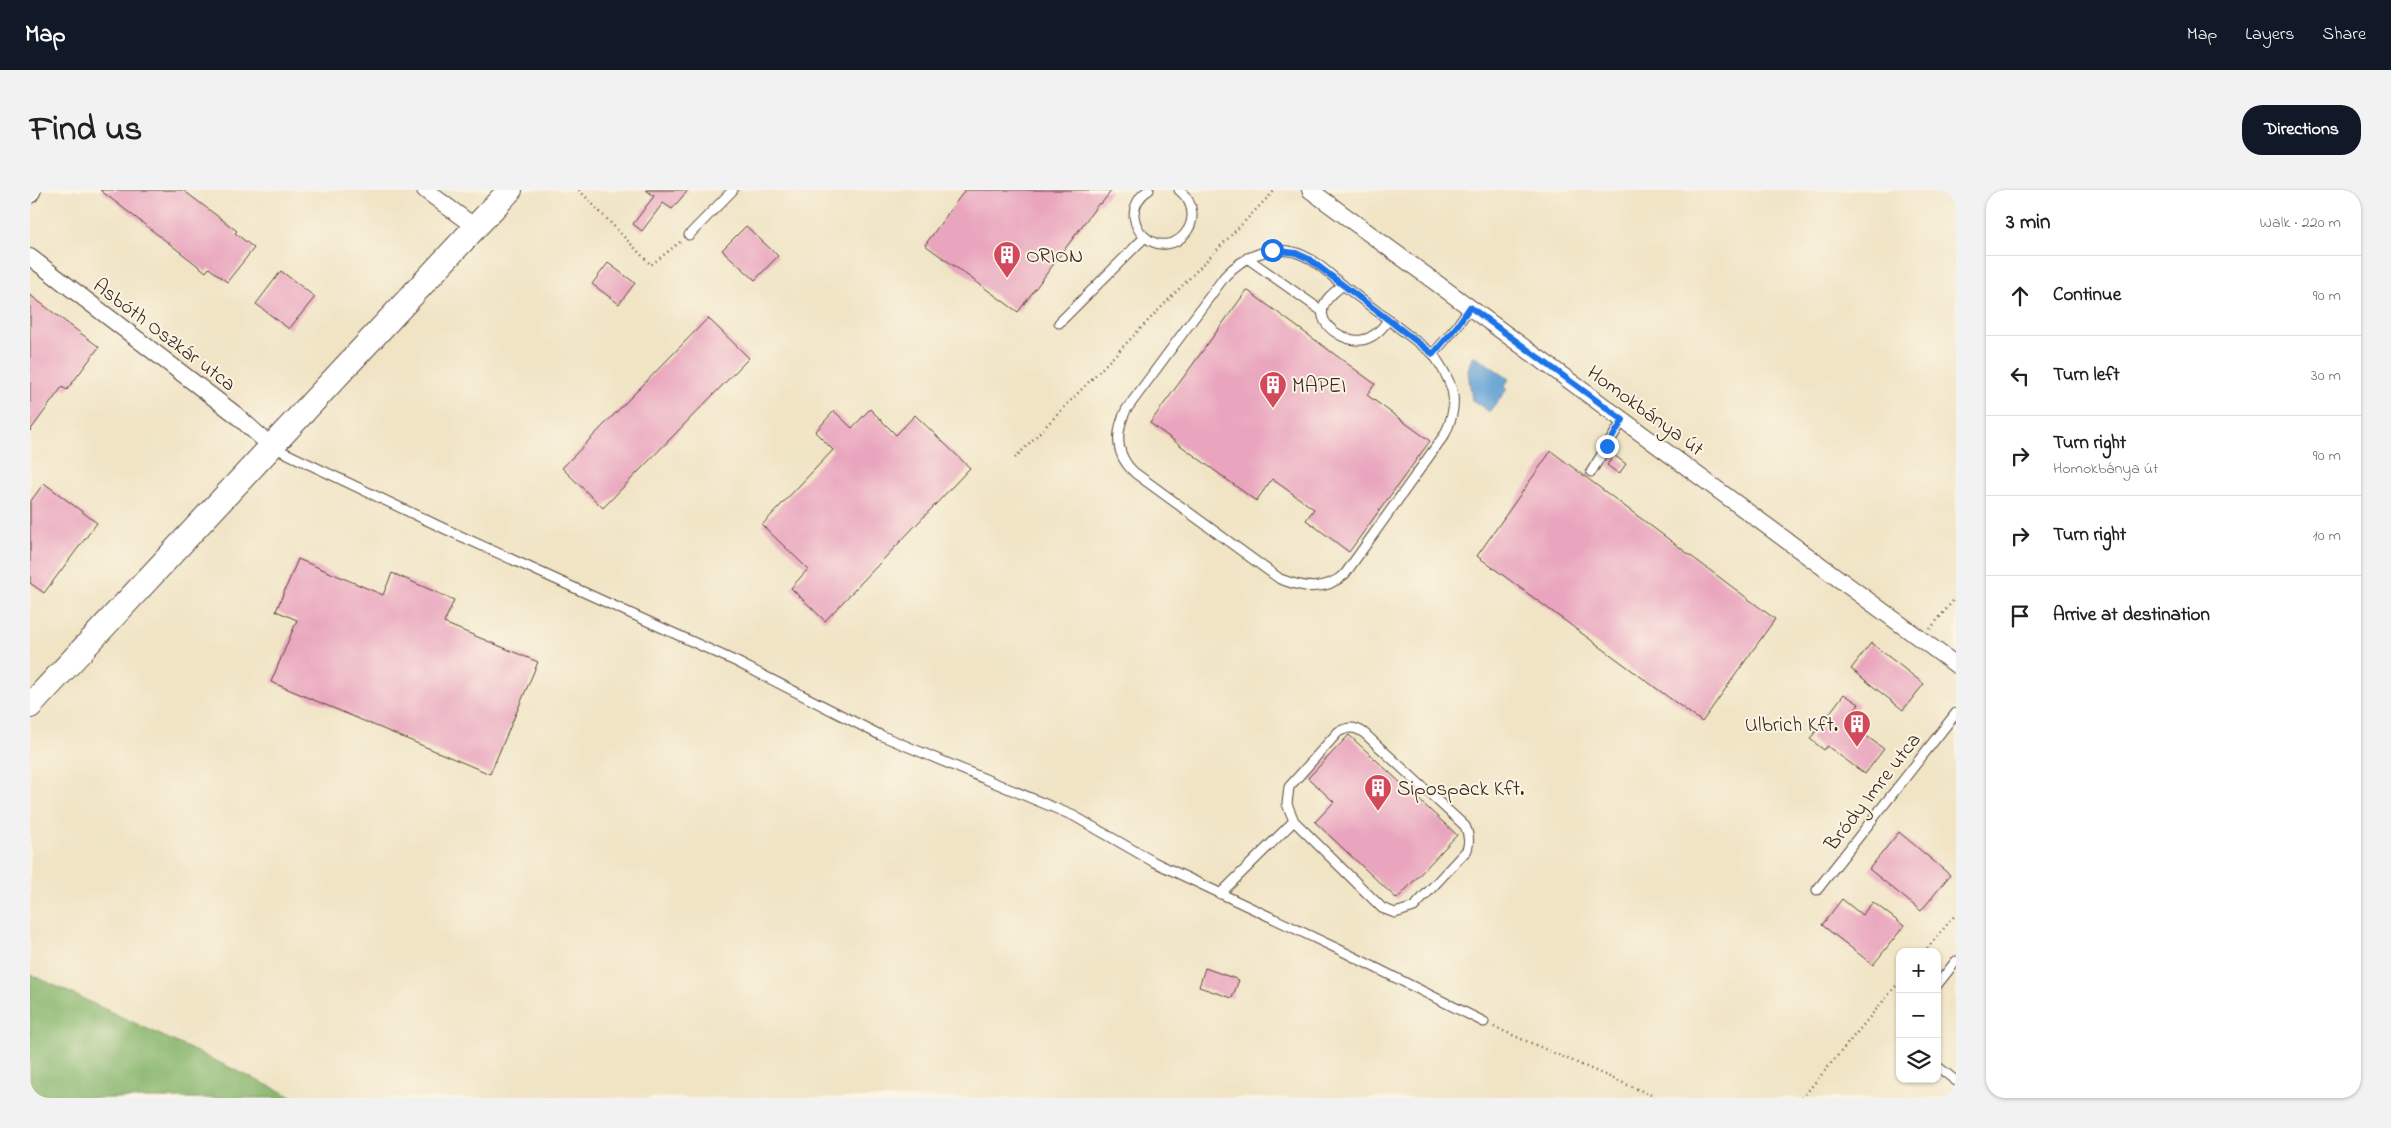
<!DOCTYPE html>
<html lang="en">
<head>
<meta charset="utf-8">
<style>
  body { margin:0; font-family:"Indie Flower",sans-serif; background:#f2f2f2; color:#202124 }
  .controls { position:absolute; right:15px; bottom:15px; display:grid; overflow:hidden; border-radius:10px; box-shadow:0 1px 4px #0004 }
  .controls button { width:45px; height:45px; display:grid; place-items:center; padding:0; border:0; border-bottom:1px solid #e0e0e0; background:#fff; color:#202124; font:25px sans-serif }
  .stop { position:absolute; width:15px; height:15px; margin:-11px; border:4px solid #1a73e8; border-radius:50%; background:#fff }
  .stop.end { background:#1a73e8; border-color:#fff; box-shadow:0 1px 5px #0008 }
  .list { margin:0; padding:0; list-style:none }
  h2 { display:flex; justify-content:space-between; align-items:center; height:65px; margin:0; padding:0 20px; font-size:21px }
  h2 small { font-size:16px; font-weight:400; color:#757577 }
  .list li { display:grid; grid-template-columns:32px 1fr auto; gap:15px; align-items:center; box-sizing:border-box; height:80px; padding:0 20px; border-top:1px solid #e0e0e0 }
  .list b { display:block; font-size:19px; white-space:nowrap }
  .list p { margin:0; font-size:16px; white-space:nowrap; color:#757577 }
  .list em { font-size:16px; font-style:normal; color:#757577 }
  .icon { flex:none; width:28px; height:28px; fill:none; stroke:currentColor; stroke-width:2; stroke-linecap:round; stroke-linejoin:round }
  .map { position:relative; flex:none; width:1926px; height:908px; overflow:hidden; border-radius:20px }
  header { display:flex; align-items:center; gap:30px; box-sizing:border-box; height:70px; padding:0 25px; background:#111827; color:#fff }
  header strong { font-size:24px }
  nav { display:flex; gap:28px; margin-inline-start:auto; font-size:18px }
  .intro { display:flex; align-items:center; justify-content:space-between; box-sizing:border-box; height:120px; padding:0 30px }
  h1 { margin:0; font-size:35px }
  .button { padding:12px 22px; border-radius:20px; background:#111827; color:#fff; font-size:18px; font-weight:700 }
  main { display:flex; gap:30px; padding:0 30px }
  aside { flex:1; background:#fff; border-radius:20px; box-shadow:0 1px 4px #0004 }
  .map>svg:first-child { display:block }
  .forest { fill:#8ab76f; stroke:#627046 }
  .water { fill:#63a2d5; stroke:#4f667a }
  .building { fill:#e9a5be }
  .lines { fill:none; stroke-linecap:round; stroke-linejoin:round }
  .lane-casing { stroke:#564637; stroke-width:11 }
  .street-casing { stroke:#564637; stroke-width:18 }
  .secondary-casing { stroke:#564637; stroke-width:26 }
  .path { stroke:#564637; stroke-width:2.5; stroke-dasharray:1 4; stroke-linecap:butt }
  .lane { stroke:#fff; stroke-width:9 }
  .street { stroke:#fff; stroke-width:16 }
  .secondary { stroke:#fff; stroke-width:24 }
  .route { stroke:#1a73e8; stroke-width:6 }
  .labels { text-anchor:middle; stroke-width:4; stroke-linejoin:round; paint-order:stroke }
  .poi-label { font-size:21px; fill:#3b2a1e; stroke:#fcf5e5; text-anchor:start }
  .street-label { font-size:21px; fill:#3b2a1e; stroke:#fcf5e5 }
</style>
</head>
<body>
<header>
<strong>Map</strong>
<nav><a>Map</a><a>Layers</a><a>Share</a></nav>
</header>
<div class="intro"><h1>Find us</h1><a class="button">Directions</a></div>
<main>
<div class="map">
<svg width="1926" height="908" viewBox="0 0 1926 908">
  <rect width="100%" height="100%" fill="#fcf5e5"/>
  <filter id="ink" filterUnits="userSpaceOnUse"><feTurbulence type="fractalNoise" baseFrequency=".02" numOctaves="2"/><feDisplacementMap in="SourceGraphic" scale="10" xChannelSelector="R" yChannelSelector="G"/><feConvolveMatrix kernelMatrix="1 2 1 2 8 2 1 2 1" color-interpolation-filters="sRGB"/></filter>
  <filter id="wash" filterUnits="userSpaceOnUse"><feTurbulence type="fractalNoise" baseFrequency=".0096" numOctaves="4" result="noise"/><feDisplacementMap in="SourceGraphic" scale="20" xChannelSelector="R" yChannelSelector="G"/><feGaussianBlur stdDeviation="1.12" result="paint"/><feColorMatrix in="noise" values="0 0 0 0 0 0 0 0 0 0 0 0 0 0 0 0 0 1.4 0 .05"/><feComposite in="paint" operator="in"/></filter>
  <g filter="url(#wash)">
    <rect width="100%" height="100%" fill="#f0e4c5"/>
    <path class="forest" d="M0,784l265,124h-265z"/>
    <path class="water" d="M1442,166l5,1 32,22 -4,7 2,3 -17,23 -18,-12 -4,-29z"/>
    <g id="blocks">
      <g class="building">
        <path d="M70,0h83l54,41 -2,2 19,15 -27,34 -18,-14 -3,4z"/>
        <path d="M616,0h42l-16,19 -9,-6 -21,28 -9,-7 21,-28z"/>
        <path d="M935,0h147l-11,14 -2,-1 -81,109 -93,-67z"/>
        <path d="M716,36l32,30 -23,24 -33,-30z"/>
        <path d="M578,73l27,20 -16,21 -27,-20z"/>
        <path d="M251,81l34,26 -26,32 -33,-25z"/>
        <path d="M1217,100l128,94 -8,11 63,46 -81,111 -43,-32 8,-11 -42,-30 -16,22 -106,-78z"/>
        <path d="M0,105l69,52 -32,43 -5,-3 -32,44z"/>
        <path d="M678,128l41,40 -146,150 -41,-40z"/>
        <path d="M840,219l26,26 19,-20 55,53 -145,153 -34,-33 17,-19 -46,-44 71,-75 -18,-18 19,-21 18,17z"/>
        <path d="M1521,261l224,168 -73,103 -225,-166z"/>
        <path d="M1584,265l12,9 -7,10 -12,-9z"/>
        <path d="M14,293l53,40 -53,70 -14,-10v-81z"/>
        <path d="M268,369l85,36 9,-22 62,27 -10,23 94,39 -48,112 -219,-92 26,-62 -21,-9z"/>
        <path d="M1841,453l53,41 -21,26 -52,-41z"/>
        <path d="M1814,504l15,10 -13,17 38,28 -19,25 -38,-28 -3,4 -14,-11z"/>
        <path d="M1319,545l108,100 -60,64 -82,-77 19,-20 -26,-24z"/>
        <path d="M1869,642l51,43 -29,36 -52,-42z"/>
        <path d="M1812,709l20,16 11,-13 31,24 -31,39 -51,-40z"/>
        <path d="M1175,778l34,12 -7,18 -33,-11z"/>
      </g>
    </g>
  </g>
  <g filter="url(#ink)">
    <use href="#blocks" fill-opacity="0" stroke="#564637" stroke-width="1"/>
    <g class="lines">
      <defs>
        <g id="lane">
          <path d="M1119,0c-9,5 -15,15 -15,26 1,7 4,15 10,20 29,27 69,-18 35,-46"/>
          <path d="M659,45l44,-45"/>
          <path d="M1217,68l75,53"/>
          <path d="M1313,95c-7,6 -18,13 -20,23 -5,18 23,35 39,32 12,-2 20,-11 26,-20"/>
          <path d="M1029,133l86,-86"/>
          <path d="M1403,164c20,29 28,47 12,80l-100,140c-21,18 -41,14 -65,5l-145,-106c-20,-18 -20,-40 -9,-63l99,-134c18,-19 42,-30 69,-24 19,5 35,22 50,34 30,23 59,45 89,68l24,-28 13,-19"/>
          <path d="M243,257l170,81 294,134 143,73 194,81 80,46 184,87 146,73"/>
          <path d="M1561,282l32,-52"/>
          <path d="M1787,700l139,-177"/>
          <path d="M1190,704l74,-73 -7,-17 2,-17 49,-55c10,-5 16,-6 26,1l101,93c4,8 5,15 2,24l-53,57 -19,6 -13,-5 -88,-87"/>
          <path d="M1907,795l19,-24"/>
          <path d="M1907,876l19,15"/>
        </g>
        <g id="street">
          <path d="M395,0l50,37"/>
          <path d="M1280,0l646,475"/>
          <path d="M0,5l3,-5"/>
          <path d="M0,67l205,157 37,33"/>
        </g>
        <path id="secondary" d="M0,516l480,-516"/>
      </defs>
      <use href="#lane" class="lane-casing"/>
      <use href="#street" class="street-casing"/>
      <use href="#secondary" class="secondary-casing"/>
      <g class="path">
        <path d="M549,0l72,75 29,-23"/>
        <path d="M985,268l260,-268"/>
        <path d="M1900,439l26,-32"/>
        <path d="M1894,762l32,-38"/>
        <path d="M1464,837l164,71"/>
        <path d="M1772,908l98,-117"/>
      </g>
      <use href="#lane" class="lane"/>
      <use href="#street" class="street"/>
      <use href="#secondary" class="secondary"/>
    </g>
  </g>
  <g class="lines" filter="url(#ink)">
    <path class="route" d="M1242,60l24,3 13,6 124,95 24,-28 13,-19 153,113 -16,26"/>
  </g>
  <defs>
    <symbol id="building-pin" viewBox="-11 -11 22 30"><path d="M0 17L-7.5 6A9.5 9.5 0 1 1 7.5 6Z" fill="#d1495b" stroke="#fcf5e5"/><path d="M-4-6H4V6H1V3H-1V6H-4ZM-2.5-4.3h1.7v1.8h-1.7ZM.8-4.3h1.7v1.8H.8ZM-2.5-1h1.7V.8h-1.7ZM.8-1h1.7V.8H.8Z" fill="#fff"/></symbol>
  </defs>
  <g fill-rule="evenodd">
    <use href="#building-pin" x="961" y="49" width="32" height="43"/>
    <use href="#building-pin" x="1227" y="179" width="32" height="43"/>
    <use href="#building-pin" x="1811" y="518" width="32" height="43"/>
    <use href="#building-pin" x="1332" y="582" width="32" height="43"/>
  </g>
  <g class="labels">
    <g class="poi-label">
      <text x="996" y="72">ORION</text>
      <text x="1262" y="202">MAPEI</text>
      <text x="1808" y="541" text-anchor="end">Ulbrich Kft.</text>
      <text x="1367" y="605">Sipospack Kft.</text>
    </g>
    <g class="street-label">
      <text transform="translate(135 144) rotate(37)" y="7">Asbóth Oszkár utca</text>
      <text transform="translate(1616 220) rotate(36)" y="7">Homokbánya út</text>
      <text transform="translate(1842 601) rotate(-52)" y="7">Bródy Imre utca</text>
    </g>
  </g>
</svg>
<div class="controls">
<button>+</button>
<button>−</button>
<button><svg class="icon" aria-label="layers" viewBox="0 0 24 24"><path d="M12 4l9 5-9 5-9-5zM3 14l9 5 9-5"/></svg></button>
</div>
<div class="stop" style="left:1242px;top:60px"></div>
<div class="stop end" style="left:1577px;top:256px"></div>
</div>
<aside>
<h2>3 min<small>Walk · 220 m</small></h2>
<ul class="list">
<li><svg class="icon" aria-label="ahead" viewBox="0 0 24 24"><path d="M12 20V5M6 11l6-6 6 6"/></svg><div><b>Continue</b></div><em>90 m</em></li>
<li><svg class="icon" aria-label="left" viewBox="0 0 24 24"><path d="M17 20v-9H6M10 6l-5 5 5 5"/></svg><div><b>Turn left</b></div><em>30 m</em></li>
<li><svg class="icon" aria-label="right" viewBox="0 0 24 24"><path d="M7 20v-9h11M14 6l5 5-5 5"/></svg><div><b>Turn right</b><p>Homokbánya út</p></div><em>90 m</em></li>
<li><svg class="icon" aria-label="right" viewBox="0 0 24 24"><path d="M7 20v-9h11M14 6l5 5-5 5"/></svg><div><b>Turn right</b></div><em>10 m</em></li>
<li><svg class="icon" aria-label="arrive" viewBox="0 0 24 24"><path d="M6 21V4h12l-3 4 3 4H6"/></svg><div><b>Arrive at destination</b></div></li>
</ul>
</aside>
</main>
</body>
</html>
